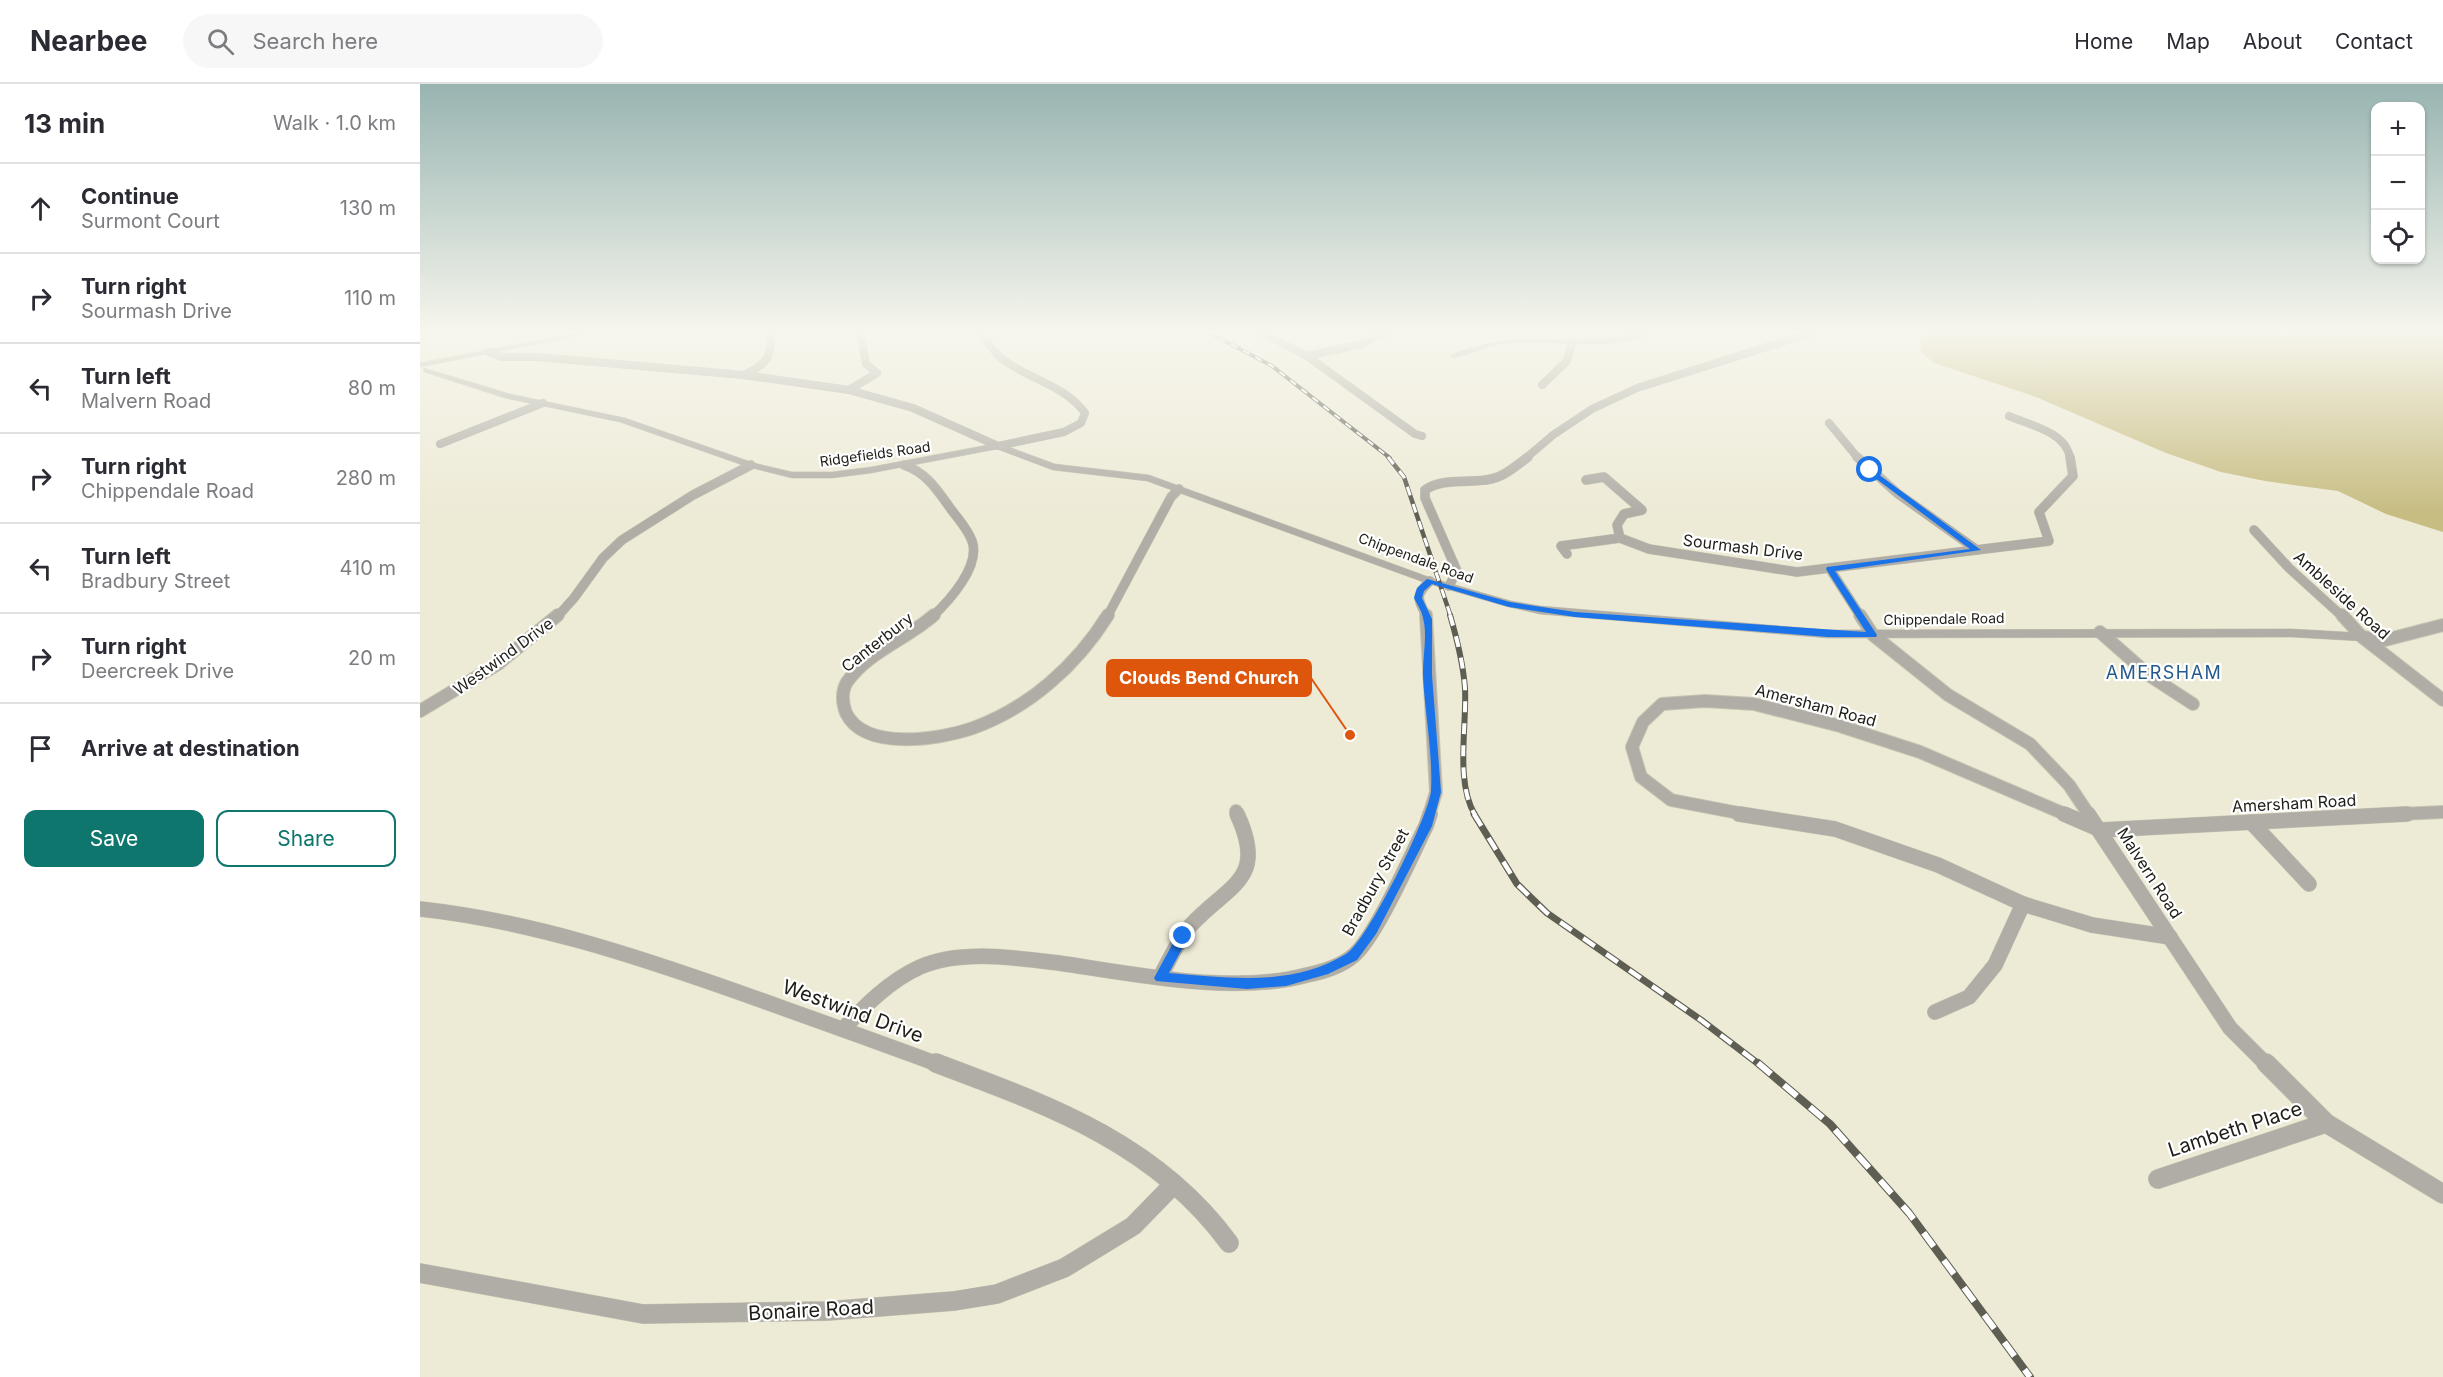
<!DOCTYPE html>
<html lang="en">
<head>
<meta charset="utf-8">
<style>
  body { margin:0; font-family:Inter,sans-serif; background:#f7f7f7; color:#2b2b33 }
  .controls { position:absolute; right:18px; top:18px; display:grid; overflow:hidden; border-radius:12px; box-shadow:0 2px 4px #0004 }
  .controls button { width:54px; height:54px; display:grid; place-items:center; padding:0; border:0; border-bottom:2px solid #e1e1e2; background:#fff; color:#2b2b33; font:30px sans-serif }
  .stop { position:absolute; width:18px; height:18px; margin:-14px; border:4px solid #1a73e8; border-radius:50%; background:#fff }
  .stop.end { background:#1a73e8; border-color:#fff; box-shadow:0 2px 6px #0008 }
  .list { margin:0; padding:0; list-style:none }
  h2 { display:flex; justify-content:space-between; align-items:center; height:78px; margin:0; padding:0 24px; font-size:26px }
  h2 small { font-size:20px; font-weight:400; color:#7c7c81 }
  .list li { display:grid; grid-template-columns:39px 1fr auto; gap:18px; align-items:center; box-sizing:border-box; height:90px; padding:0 24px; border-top:2px solid #e1e1e2 }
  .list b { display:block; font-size:22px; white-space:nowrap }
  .list p { margin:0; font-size:20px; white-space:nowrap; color:#7c7c81 }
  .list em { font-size:20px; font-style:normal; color:#7c7c81 }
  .actions { display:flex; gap:12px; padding:18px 24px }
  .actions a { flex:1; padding:14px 0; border:2px solid #0f766e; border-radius:12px; text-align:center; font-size:21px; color:#0f766e }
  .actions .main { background:#0f766e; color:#fff }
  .icon { flex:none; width:33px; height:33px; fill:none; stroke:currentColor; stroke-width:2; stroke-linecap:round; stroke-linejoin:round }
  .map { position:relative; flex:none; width:2023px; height:1293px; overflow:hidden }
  header { display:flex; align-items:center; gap:36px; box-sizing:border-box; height:84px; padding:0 30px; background:#fff; border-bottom:2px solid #e1e1e2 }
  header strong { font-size:28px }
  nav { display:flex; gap:33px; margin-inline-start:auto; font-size:21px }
  .search { width:420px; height:54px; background:#f7f7f7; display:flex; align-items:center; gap:15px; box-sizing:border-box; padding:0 21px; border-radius:33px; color:#7c7c81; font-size:22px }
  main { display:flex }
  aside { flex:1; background:#fff }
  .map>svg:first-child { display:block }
  .green { fill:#c7bd82 }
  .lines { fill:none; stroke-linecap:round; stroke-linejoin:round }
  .minor-far4-casing { stroke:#c8c5b3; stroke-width:8 }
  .minor-far3-casing { stroke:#c8c5b3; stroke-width:10 }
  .minor-far2-casing { stroke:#c8c5b3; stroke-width:14 }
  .minor-far1-casing { stroke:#c8c5b3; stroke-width:16 }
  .minor-casing { stroke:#c8c5b3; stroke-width:20 }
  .tertiary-casing { stroke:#c8c5b3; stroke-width:1 }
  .minor-far4 { stroke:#afada5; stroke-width:8 }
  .minor-far3 { stroke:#afada5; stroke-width:9 }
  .minor-far2 { stroke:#afada5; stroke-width:12 }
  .minor-far1 { stroke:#afada5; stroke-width:15 }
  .minor { stroke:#afada5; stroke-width:19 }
  .tertiary { fill:#afada5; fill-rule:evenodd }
  .rail-far4-casing { stroke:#5f5e53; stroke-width:4 }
  .rail-far3-casing { stroke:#5f5e53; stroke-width:4.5 }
  .rail-far2-casing { stroke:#5f5e53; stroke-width:6 }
  .rail-far1-casing { stroke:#5f5e53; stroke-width:7 }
  .rail-casing { stroke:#5f5e53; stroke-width:8 }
  .rail-far4 { stroke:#fff; stroke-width:2; stroke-dasharray:7; stroke-linecap:butt }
  .rail-far3 { stroke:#fff; stroke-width:3; stroke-dasharray:9; stroke-linecap:butt }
  .rail-far2 { stroke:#fff; stroke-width:4; stroke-dasharray:11; stroke-linecap:butt }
  .rail-far1 { stroke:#fff; stroke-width:4.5; stroke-dasharray:14; stroke-linecap:butt }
  .rail { stroke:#fff; stroke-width:6; stroke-dasharray:17; stroke-linecap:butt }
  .route { fill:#1a73e8 }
  .labels { text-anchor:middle; stroke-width:4.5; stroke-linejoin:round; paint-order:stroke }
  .far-street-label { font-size:14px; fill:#1e1d16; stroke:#fff }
  .street-label { font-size:16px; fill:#1e1d16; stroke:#fff }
  .neighbourhood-label { font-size:18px; letter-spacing:1.5px; fill:#255a8d; stroke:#fff }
  .near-street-label { font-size:20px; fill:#1e1d16; stroke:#fff }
  .leader { fill:none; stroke:#de560c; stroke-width:2 }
  .callout-dot { fill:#de560c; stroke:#fff; stroke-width:2 }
  .callout { fill:#de560c; stroke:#de560c; stroke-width:2 }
  .callout-label { font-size:18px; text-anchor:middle; font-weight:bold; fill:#fff }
</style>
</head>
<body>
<header>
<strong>Nearbee</strong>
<div class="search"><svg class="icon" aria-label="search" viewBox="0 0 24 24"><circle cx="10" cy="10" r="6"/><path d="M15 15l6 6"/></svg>Search here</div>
<nav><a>Home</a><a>Map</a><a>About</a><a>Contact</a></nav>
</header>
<main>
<aside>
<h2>13 min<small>Walk · 1.0 km</small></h2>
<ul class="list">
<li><svg class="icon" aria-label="ahead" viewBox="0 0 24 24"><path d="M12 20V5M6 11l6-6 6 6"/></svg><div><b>Continue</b><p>Surmont Court</p></div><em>130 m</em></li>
<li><svg class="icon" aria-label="right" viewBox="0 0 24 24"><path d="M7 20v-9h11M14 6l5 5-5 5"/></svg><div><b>Turn right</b><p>Sourmash Drive</p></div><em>110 m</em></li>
<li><svg class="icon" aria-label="left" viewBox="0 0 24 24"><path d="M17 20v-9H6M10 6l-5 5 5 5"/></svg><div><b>Turn left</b><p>Malvern Road</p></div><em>80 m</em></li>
<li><svg class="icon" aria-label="right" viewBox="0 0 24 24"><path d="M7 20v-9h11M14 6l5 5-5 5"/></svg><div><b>Turn right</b><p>Chippendale Road</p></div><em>280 m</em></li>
<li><svg class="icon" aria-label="left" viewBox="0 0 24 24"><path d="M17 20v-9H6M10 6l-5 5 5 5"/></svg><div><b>Turn left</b><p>Bradbury Street</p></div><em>410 m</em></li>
<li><svg class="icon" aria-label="right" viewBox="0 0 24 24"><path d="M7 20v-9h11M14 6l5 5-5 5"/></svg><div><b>Turn right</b><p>Deercreek Drive</p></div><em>20 m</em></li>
<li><svg class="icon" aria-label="arrive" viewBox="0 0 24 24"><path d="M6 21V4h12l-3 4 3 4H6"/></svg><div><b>Arrive at destination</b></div></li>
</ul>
<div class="actions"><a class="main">Save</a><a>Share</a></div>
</aside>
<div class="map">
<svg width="2023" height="1293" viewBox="0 0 2023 1293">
  <rect width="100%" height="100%" fill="#edead6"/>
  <path class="green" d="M1500,247h523v201l-57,-18 -48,-23 -73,-10 -44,-9 -55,-19 -130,-56 -102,-34 -13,-11z"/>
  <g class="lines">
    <defs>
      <g id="minor-far4">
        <path d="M839,247l48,25 108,78 7,2"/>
        <path d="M69,268l12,5h36l207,18 105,15 64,18 85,38 66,-14 17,-9 4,-10c-21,-29 -59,-34 -85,-56 -8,-7 -14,-17 -20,-26"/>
        <path d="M887,272l51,-11 31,-14"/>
        <path d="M324,291c25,-12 26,-17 28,-44"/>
        <path d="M1122,301l25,-24 5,-18"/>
        <path d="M429,306l28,-17 -11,-9 -6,-33"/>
        <path d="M1589,332c21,9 57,16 61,42"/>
        <path d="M1409,339l29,35"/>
        <path d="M20,360l103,-41"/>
        <path d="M1106,374l27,-23 39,-26 45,-21 180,-57"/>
      </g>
      <g id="minor-far3">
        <path d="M1437,373l40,36 80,57"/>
        <path d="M484,381c21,7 32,23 44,40 8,12 19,22 24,36 9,25 -23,60 -40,76"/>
        <path d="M1166,396l18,-3 38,33 -18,4 -7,11 3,13"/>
        <path d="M1834,446l35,38 54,49"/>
        <path d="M1147,470l-6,-8 59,-8 29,11 148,23 252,-31 -10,-29 34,-36 -3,-19"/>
        <path d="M1410,485l31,48"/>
        <path d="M1029,502l8,-15 -32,-73v-8c18,-13 45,-6 66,-11 14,-3 26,-14 37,-22"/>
        <path d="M137,533l17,-19 29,-40 19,-18 71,-45 58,-30"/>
        <path d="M687,533l64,-120 8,-8"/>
        <path d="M1007,533c-9,-18 -13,-21 3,-36"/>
      </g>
      <g id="minor-far2">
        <path d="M514,531c-27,24 -66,37 -87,67 -6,10 -5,20 -1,31 19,39 95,26 127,15 56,-20 104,-63 135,-113"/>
        <path d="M1006,531l10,177 -7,23"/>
        <path d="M1440,531l13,20 75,60 82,49 39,41 20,30"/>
        <path d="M1922,531l20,22 81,63"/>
        <path d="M1680,548l50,44 43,28"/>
        <path d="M1943,553l22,3 58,-15"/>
        <path d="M0,627l78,-47 60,-49"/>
        <path d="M816,727l2,4"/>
        <path d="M1329,731l-78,-15 -30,-23 -9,-30 11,-25 19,-18 43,-3 49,3 86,22 80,26 147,63"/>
        <path d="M1958,731l65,-3"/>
      </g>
      <g id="minor-far1">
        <path d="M1319,730l96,15 103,36 85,39 69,21 78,12"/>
        <path d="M1644,730l37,16 306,-16"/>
        <path d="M1668,730l142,214 37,37"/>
        <path d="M1831,738l58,62"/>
        <path d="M0,825c110,12 213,46 318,83 67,24 135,48 202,73"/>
        <path d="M740,893c10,-18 18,-37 31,-52 38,-41 77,-45 46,-111"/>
        <path d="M1515,928l34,-15 26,-32 28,-61"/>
        <path d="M423,945c23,-24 46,-48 77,-62 41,-18 97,-9 139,-4 75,11 175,32 248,12 15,-3 34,-9 46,-19 23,-19 58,-100 73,-130l4,-12"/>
      </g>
      <g id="minor">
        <path d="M516,979c112,42 220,80 293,180"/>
        <path d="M1846,979l60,60 117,71"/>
        <path d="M1738,1095l168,-56"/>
        <path d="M0,1189l223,41 184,-3 127,-10 43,-7 67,-26 69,-42 39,-40"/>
      </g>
      <g id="tertiary">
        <path d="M167,247h16l-183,36v-4z"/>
        <path d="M1223,247h12c-35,23 -106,8 -147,12 -19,2 -36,11 -54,15l-4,-2c6,-4 14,-6 22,-8 58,-19 114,1 171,-17z"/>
        <path d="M4,284l86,26 115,24 129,45 38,9h40l39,-5 127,-24 57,21 94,11 285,104 77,22 29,5 288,24 464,-1 70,4 6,4 -6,4 -70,-4 -464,1 -288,-24 -35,-8 -79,-23 -279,-102 -94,-11 -56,-21 -126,24 -39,5h-40l-44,-11 -128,-45 -115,-24 -81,-26z"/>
      </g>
    </defs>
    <use href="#minor-far4" class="minor-far4-casing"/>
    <use href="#minor-far3" class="minor-far3-casing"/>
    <use href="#minor-far2" class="minor-far2-casing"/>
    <use href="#minor-far1" class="minor-far1-casing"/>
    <use href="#minor" class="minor-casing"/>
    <use href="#tertiary" class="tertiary-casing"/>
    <use href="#minor-far4" class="minor-far4"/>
    <use href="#minor-far3" class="minor-far3"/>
    <use href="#minor-far2" class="minor-far2"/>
    <use href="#minor-far1" class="minor-far1"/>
    <use href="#minor" class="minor"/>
    <use href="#tertiary" class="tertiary"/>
    <defs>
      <path id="rail-far4" d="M786,247l66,35 118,92"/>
      <path id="rail-far3" d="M968,373l16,20 47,140"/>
      <path id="rail-far2" d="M1030,531c7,24 13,47 15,73 2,38 -10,94 10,127"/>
      <path id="rail-far1" d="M1054,730l43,70 30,29 154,107 59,45"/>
      <path id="rail" d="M1338,979l72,61 79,89 121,164"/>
    </defs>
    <use href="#rail-far4" class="rail-far4-casing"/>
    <use href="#rail-far3" class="rail-far3-casing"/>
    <use href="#rail-far2" class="rail-far2-casing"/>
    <use href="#rail-far1" class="rail-far1-casing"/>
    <use href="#rail" class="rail-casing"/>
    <use href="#rail-far4" class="rail-far4"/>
    <use href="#rail-far3" class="rail-far3"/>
    <use href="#rail-far2" class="rail-far2"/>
    <use href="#rail-far1" class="rail-far1"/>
    <use href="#rail" class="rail"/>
  </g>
  <linearGradient id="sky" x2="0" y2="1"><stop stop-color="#98b4b1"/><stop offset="0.58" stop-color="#f7f6ed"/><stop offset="1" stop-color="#f7f6ed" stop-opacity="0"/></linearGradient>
  <rect width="2023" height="428" fill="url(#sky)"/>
  <path class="route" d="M1450,384l111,82 -146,21 42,64 -1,2h-48l-253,-20 -66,-10 -77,-23 -8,7 -2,7 10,21v56l9,117 -9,34 -56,108 -19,26 -29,14 -42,12 -39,3 -91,-8 -2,-3 25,-46 4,-1 6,5 -20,37c60,5 123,14 177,-19 21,-12 83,-138 85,-163 2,-36 -6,-78 -8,-114 -1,-18 5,-41 0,-59 -1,-7 -6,-14 -9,-20l3,-10 10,-9 83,23 65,10 291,20 -40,-63 1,-2 143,-18 -103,-77z"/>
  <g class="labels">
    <g class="far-street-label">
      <text transform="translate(455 370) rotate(-8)" y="5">Ridgefields Road</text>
      <text transform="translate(996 474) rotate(20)" y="5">Chippendale Road</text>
      <text transform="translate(1524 535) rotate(-1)" y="5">Chippendale Road</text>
    </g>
    <g class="street-label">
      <text transform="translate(1323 463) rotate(7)" y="6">Sourmash Drive</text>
      <text transform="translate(1922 511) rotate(42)" y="6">Ambleside Road</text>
      <text transform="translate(457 558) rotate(-38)" y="6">Canterbury</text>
      <text transform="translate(83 572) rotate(-36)" y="6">Westwind Drive</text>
      <text transform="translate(1396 621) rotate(15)" y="6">Amersham Road</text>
      <text transform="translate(1874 719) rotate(-3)" y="6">Amersham Road</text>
      <text transform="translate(1730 789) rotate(57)" y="6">Malvern Road</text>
      <text transform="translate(955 798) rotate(-61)" y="6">Bradbury Street</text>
    </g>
    <g class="neighbourhood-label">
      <text x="1744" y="595">AMERSHAM</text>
    </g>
    <g class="near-street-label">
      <text transform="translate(433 927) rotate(20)" y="7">Westwind Drive</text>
      <text transform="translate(1815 1045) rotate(-18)" y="7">Lambeth Place</text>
      <text transform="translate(391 1226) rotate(-3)" y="7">Bonaire Road</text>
    </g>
  </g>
  <path class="leader" d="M930 651L891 594"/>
  <circle class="callout-dot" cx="930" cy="651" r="6"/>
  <rect class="callout" x="687" y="576" width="204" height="36" rx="6"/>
  <g class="callout-label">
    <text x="789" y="600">Clouds Bend Church</text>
  </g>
</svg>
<div class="controls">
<button>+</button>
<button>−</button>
<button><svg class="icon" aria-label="locate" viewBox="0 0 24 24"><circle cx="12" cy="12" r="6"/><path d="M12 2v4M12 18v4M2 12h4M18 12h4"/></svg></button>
</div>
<div class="stop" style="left:1450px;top:386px"></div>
<div class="stop end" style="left:763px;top:852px"></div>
</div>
</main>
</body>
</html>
